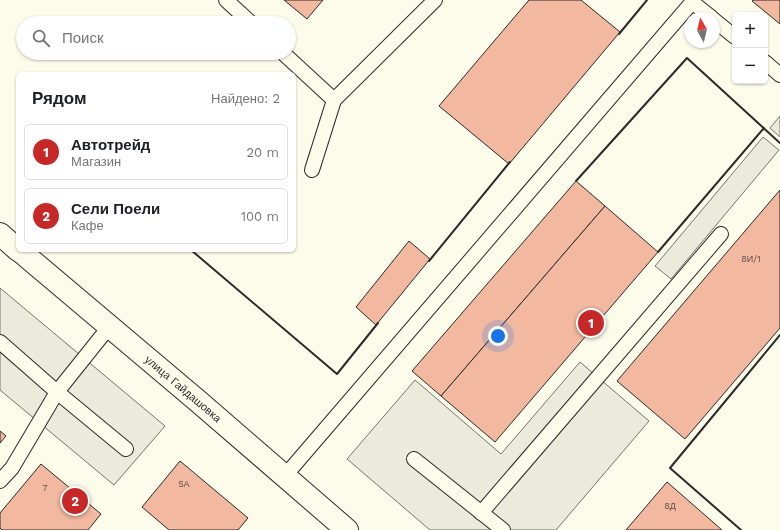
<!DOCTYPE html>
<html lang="ru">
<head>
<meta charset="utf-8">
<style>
  body { margin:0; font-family:"Work Sans",sans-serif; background:#f2f2f2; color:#202124 }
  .controls { position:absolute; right:12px; top:12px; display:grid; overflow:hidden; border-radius:6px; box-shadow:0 1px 3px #0004 }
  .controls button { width:36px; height:36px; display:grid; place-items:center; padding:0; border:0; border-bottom:1px solid #e0e0e0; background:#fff; color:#202124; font:20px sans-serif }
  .compass { position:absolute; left:684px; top:12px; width:36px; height:36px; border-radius:50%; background:#fff; box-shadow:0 1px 3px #0004; rotate:352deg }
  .you { position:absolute; left:498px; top:336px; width:14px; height:14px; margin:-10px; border:3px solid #fff; border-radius:50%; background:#1a73e8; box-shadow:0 0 0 6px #1a73e833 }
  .badge { display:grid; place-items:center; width:26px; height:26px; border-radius:50%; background:#c62828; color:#fff; font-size:13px; font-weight:700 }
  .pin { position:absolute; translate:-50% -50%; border:2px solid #fff; box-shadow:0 1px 4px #0006 }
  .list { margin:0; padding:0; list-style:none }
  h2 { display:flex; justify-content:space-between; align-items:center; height:52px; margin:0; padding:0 16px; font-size:17px }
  h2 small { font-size:13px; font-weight:400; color:#757577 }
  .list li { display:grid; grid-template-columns:26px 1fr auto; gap:12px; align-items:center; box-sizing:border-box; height:56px; margin:0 8px 8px; padding:0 8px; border:1px solid #e0e0e0; border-radius:6px }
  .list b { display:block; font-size:15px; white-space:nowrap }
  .list p { margin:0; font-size:13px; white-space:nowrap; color:#757577 }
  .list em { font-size:13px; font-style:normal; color:#757577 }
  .icon { flex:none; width:22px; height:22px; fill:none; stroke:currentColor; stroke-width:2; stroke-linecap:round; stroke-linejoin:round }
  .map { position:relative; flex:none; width:780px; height:530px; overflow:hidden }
  .search { position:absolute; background:#fff; box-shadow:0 1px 3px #0004; left:16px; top:16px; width:280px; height:44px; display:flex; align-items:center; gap:10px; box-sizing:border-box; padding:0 14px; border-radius:22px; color:#757577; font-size:15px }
  .panel { position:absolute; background:#fff; box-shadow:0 1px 3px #0004; left:16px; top:72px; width:280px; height:180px; border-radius:6px }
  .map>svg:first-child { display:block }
  .parking { fill:#eceadb; stroke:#74746e }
  .building { fill:#f2b8a0; stroke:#2b2b2b }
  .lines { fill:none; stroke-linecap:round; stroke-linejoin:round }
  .lane-casing { stroke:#2b2b2b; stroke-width:16 }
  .primary-casing { stroke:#2b2b2b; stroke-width:24 }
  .lane { stroke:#fdfbea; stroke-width:14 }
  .primary { stroke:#fdfbea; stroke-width:22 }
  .wall { stroke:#2b2b2b; stroke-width:2 }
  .labels { text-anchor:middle; stroke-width:3; stroke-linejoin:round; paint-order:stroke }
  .number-label { font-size:9px; fill:#5d4e48 }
  .street-label { font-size:11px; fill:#2b2b2b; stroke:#fdfbea }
</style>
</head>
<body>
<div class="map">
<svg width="780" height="530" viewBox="0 0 780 530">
  <rect width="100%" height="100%" fill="#fdfbea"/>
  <g class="parking">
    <path d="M780,116v21l-10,-9z"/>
    <path d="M763,137l16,13 -108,129 -16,-13z"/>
    <path d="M0,288l165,138 -51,59 -114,-95z"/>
    <path d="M580,362l69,59 -93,109h-126l-83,-71 68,-79 86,74z"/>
  </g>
  <g class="building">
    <path d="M284,0h39l-16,19z"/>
    <path d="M529,0h52l39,32 -111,132 -70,-58z"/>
    <path d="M754,0h26v24l-28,-23z"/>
    <path d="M576,181l29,25 -164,190 -29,-25z"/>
    <path d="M780,190v138l-95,111 -68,-58z"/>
    <path d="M605,206l53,46 -163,190 -54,-46z"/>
    <path d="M409,241l21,18 -54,66 -20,-18z"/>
    <path d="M0,431l6,5 -6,7z"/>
    <path d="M180,461l68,57 -10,12h-69l-27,-23z"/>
    <path d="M41,464l60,50 -13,16h-86l-2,-2v-15z"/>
    <path d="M667,482l55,48h-96z"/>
  </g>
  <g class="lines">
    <defs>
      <g id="lane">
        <path d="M226,0l25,23"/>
        <path d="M692,2l20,16"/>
        <path d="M714,20l21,17"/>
        <path d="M283,53l51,47 -22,70"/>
        <path d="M765,62l15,13"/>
        <path d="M334,100l101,-100"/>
        <path d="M0,342l57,50 69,57"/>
        <path d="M414,459l89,71"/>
        <path d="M284,477l410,-477"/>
        <path d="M0,481l12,-13 45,-76 52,-65"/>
        <path d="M481,513l240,-279"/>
      </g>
      <g id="primary">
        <path d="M0,234l18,16"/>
        <path id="s1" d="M19,250l180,152 148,128"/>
      </g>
    </defs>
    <use href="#lane" class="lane-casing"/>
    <use href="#primary" class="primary-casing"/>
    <use href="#lane" class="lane"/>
    <use href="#primary" class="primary"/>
    <g class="wall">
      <path d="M619,34l28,-34"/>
      <path d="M576,181l111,-123 93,85"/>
      <path d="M191,250l146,124 41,-51"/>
      <path d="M658,252l106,-124"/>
      <path d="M429,261l81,-99"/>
      <path d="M741,530l-71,-62 110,-133"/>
    </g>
  </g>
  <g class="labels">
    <g class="number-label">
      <text x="751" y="262">8И/1</text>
      <text x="184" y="487">5А</text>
      <text x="45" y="491">7</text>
      <text x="670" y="509">8Д</text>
    </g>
    <g class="street-label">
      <text dy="4" stroke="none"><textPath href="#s1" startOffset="215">улица Гайдашовка</textPath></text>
    </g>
  </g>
</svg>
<div class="controls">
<button>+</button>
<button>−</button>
</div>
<svg class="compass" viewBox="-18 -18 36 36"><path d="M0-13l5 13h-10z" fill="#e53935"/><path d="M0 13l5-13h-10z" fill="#757577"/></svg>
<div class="you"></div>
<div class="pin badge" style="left:591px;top:323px">1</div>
<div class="pin badge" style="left:75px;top:501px">2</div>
<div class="search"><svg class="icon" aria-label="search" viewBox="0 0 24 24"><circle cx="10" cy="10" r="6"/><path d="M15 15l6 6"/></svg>Поиск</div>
<section class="panel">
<h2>Рядом<small>Найдено: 2</small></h2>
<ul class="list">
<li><span class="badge">1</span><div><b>Автотрейд</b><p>Магазин</p></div><em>20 m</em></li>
<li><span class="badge">2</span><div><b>Сели Поели</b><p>Кафе</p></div><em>100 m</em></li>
</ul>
</section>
</div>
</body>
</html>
